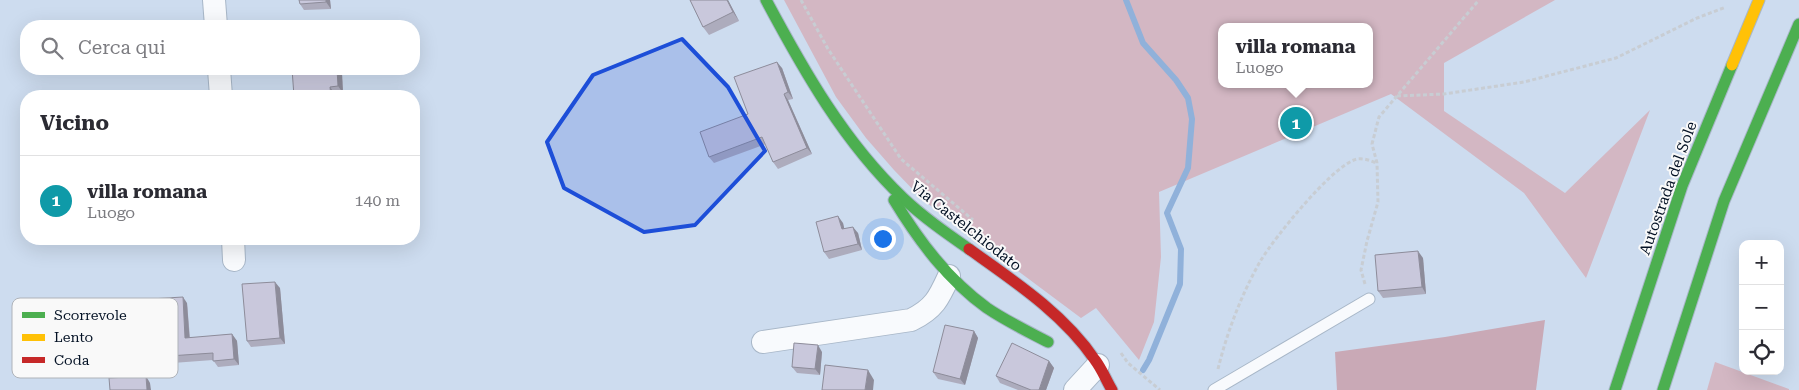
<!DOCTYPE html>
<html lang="it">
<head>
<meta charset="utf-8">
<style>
  body { margin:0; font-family:"Roboto Serif",serif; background:#f2f2f3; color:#2b2b33 }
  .controls { position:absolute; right:15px; bottom:15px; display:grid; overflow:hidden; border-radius:10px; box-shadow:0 5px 20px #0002 }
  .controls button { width:45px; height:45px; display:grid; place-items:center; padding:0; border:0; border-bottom:1px solid #e1e1e2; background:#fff; color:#2b2b33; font:25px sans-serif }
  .you { position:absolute; left:882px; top:238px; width:18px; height:18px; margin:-12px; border:4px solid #fff; border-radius:50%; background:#1a73e8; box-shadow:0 0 0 8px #1a73e833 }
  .badge { display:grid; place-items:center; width:32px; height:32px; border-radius:50%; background:#4a586b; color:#fff; font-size:16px; font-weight:700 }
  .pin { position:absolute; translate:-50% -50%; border:2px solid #fff; box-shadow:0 1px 5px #0006 }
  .popup { position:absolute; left:1218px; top:23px; width:155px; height:65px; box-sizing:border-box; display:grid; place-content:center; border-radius:10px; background:#fff; filter:drop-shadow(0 1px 4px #0005); font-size:16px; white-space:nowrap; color:#7c7c81 }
  .popup b { font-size:19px; color:#2b2b33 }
  .popup::after { content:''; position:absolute; left:50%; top:100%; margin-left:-10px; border:10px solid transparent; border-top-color:#fff }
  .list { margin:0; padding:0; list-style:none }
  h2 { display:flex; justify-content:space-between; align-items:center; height:65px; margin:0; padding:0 20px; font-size:21px }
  h2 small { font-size:16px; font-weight:400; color:#7c7c81 }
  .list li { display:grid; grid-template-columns:32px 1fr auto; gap:15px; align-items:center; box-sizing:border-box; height:90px; padding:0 20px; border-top:1px solid #e1e1e2 }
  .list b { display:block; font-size:19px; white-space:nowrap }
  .list p { margin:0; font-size:16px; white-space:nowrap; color:#7c7c81 }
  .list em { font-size:16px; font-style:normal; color:#7c7c81 }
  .icon { flex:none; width:28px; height:28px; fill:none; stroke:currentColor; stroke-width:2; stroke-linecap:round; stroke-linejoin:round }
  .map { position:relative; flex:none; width:1799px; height:390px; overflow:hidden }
  .search { position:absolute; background:#fff; box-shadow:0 5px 20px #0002; left:20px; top:20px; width:400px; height:55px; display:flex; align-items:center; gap:12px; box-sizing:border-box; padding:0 18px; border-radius:20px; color:#7c7c81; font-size:19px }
  .panel { position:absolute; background:#fff; box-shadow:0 5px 20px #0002; left:20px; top:90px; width:400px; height:155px; border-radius:20px }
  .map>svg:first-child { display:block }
  .green { fill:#d3b7c3; fill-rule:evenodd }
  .forest { fill:#c9a9b6 }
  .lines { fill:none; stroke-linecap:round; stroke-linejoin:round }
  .stream { stroke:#90b1da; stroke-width:6 }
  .lane-casing { stroke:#a8b7c8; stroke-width:13 }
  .street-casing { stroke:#a8b7c8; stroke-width:24 }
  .fast-casing { stroke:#a8b7c8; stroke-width:13 }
  .slow-casing { stroke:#a8b7c8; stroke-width:13 }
  .jam-casing { stroke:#a8b7c8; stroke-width:13 }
  .path { stroke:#c8cdd3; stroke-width:3; stroke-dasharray:4 2.5; stroke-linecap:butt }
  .lane { stroke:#f8fafd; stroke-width:11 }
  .street { stroke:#f8fafd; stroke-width:22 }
  .fast { stroke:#4caf50; stroke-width:11 }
  .slow { stroke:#ffc107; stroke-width:11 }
  .jam { stroke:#c62828; stroke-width:11 }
  .wall { fill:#adacbd }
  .shaded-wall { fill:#8d8c9a }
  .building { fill:#c9c8dc; stroke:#8d8c9a }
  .marked { fill:#1d4ed8; fill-opacity:0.2; stroke:#1d4ed8; stroke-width:4; stroke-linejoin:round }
  .labels { text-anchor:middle; stroke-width:4; stroke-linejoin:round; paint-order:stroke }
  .street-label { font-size:15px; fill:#031124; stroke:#f9f9f9 }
  .key { fill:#f9f9f9; stroke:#afb3b9; stroke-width:1 }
  .key-label { font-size:14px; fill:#031124 }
</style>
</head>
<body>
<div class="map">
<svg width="1799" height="390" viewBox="0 0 1799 390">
  <rect width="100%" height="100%" fill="#cddcef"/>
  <g class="green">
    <path d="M784,0h771l-111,63v48l121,82 85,-83 -64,168 -62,-85 -133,-99 -232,98 2,65 -7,65 -15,38 -43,-52 -15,10 -158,-118 -29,-30 -28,-32 -30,-41zM1222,27h148v57h-148z"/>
    <path d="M1715,362l74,27v1h-82z"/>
  </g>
  <path class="forest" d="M1545,320l-9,70h-199l-2,-38 110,-15z"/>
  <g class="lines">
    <path class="stream" d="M1126,0l17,43 33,37 12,18 4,21 -4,49 -21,45 14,36 -1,35 -31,76 -6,10"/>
    <defs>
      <path id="lane" d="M1214,390l155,-91"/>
      <g id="street">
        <path d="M214,0l2,26"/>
        <path d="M219,69l2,27"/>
        <path d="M233,239l1,21"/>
        <path d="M763,342l148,-22c23,-11 28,-22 38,-44"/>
        <path d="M1075,390l23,-25"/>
      </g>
      <g id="fast">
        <path d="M766,0c38,71 78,142 137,198 20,19 43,35 66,51"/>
        <path d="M894,200c25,41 54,80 93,108 19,13 40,23 61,34"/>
        <path d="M1615,390l67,-204 50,-121"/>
        <path d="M1663,390l61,-189 75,-177"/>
      </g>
      <path id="slow" d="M1732,65l27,-65"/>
      <path id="jam" d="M969,249c45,32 95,65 126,111 7,9 11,20 17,30"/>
    </defs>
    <use href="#lane" class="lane-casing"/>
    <use href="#street" class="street-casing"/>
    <use href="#fast" class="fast-casing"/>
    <use href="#slow" class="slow-casing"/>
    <use href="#jam" class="jam-casing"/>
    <g class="path">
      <path d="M801,0l27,49 73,110 72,61"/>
      <path d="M1397,96l47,-2 80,-12 92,-24 81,-40 29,-11"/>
      <path d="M1365,284l-4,-14 6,-29 11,-39 -1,-39 -5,-19 7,-27 100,-117"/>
      <path d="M1121,353l7,10 32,27"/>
      <path d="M1218,369c9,-37 24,-76 43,-109 15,-24 68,-90 93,-100 6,-3 16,0 22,3"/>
    </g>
    <use href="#lane" class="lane"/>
    <use href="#street" class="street"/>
    <use href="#fast" class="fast"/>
    <use href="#slow" class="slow"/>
    <use href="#jam" class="jam"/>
  </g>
  <g class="wall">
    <path d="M330,0l1,9 -27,1 -4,-6z"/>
    <path d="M690,0h38l11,21 -30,14 -6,-8z"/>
    <path d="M782,68l11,31 -5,1 24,54 -34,15 -5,-7 -7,-18 -52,19 -5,-6 39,-43z"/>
    <path d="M292,69h46l4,5 1,19 -8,1z"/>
    <path d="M843,223l1,6 14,4 4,17 -33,9 -5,-7z"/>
    <path d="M190,239h26l-25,2z"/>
    <path d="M1423,258l3,36 -43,4 -5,-7z"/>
    <path d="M280,288l5,56 -34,3 -4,-6z"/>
    <path d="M187,303l3,35 42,-4 5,7 2,24 -21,2 -5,-7 -54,4 -5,-7z"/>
    <path d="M974,331l4,7 -13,47 -27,-6 -5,-7z"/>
    <path d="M822,352l-2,23 -23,-2 -5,-6z"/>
    <path d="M1049,361l5,7 -8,22h-28l-18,-7 -4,-7z"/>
  </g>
  <g class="shaded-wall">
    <path d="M326,0h4l1,9 -5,-7z"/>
    <path d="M727,0h1l11,21 -6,-9z"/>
    <path d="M777,62l5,6 11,31 -5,-7z"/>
    <path d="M337,69l5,5 1,19 -5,-7z"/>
    <path d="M330,87l5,7v2h-4z"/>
    <path d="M784,94l4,6 24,54 -5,-6z"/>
    <path d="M838,216l5,7 3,13 -4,-7z"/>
    <path d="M853,227l5,6 4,17 -4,-6z"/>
    <path d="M1418,251l5,7 3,36 -4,-7z"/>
    <path d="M275,282l5,6 5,56 -5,-6z"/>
    <path d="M183,297l4,6 3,42 -5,-7z"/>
    <path d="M974,331l4,7 -13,47 -5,-6z"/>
    <path d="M232,334l5,7 2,24 -5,-6z"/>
    <path d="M818,345l4,7 -2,23 -5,-6z"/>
    <path d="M1049,361l5,7 -8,22h-7z"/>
    <path d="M868,370l6,10 -1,10h-8z"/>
    <path d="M146,376l4,7 1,7h-4z"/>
  </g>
  <g class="building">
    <path d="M299,0h27v2l-26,2z"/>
    <path d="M690,0h37l6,12 -30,15z"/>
    <path d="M777,62l11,30 -4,2 23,54 -34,14 -11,-25 -53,20 -9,-25 48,-18 -14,-37z"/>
    <path d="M292,69h45l1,17 -8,1 1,9h-37z"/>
    <path d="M838,216l4,13 11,-2 5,17 -34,8 -8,-30z"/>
    <path d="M1418,251l4,36 -44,4 -3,-36z"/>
    <path d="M275,282l5,56 -33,3 -5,-57z"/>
    <path d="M183,297l2,41 47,-4 2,25 -21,2v-8l-59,4 -4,-58z"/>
    <path d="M945,325l29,6 -14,48 -27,-7z"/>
    <path d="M794,343l24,2 -3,24 -23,-2z"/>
    <path d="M1012,343l37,18 -10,29h-8l-35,-14z"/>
    <path d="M825,365l43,5 -3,20h-43z"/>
    <path d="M146,376l1,14h-37l-1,-12z"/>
  </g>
  <path class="marked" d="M682,39l46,48 37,64 -70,74 -51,7 -80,-44 -17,-46 46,-67z"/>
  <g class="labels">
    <g class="street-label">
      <text transform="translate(1668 188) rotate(-70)" y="5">Autostrada del Sole</text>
      <text transform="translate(966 226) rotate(38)" y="5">Via Castelchiodato</text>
    </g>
  </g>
  <rect x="12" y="298" width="166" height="80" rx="8" class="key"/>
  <rect x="22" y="312" width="23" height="6" fill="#4caf50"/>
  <rect x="22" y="334" width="23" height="7" fill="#ffc107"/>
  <rect x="22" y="357" width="23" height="6" fill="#c62828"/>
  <g class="key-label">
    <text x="54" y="320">Scorrevole</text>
    <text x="54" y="342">Lento</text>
    <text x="54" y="365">Coda</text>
  </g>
</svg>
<div class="controls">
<button>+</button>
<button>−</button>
<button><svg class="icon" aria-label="locate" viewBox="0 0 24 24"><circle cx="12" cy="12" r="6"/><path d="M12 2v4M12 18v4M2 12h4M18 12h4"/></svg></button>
</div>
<div class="you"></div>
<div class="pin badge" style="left:1296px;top:123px;background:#0f9aa8">1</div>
<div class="popup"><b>villa romana</b>Luogo</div>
<div class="search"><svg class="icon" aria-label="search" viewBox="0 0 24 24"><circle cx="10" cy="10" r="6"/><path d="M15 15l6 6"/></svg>Cerca qui</div>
<section class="panel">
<h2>Vicino<small></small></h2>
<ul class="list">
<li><span class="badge" style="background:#0f9aa8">1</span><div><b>villa romana</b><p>Luogo</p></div><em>140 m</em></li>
</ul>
</section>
</div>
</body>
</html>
